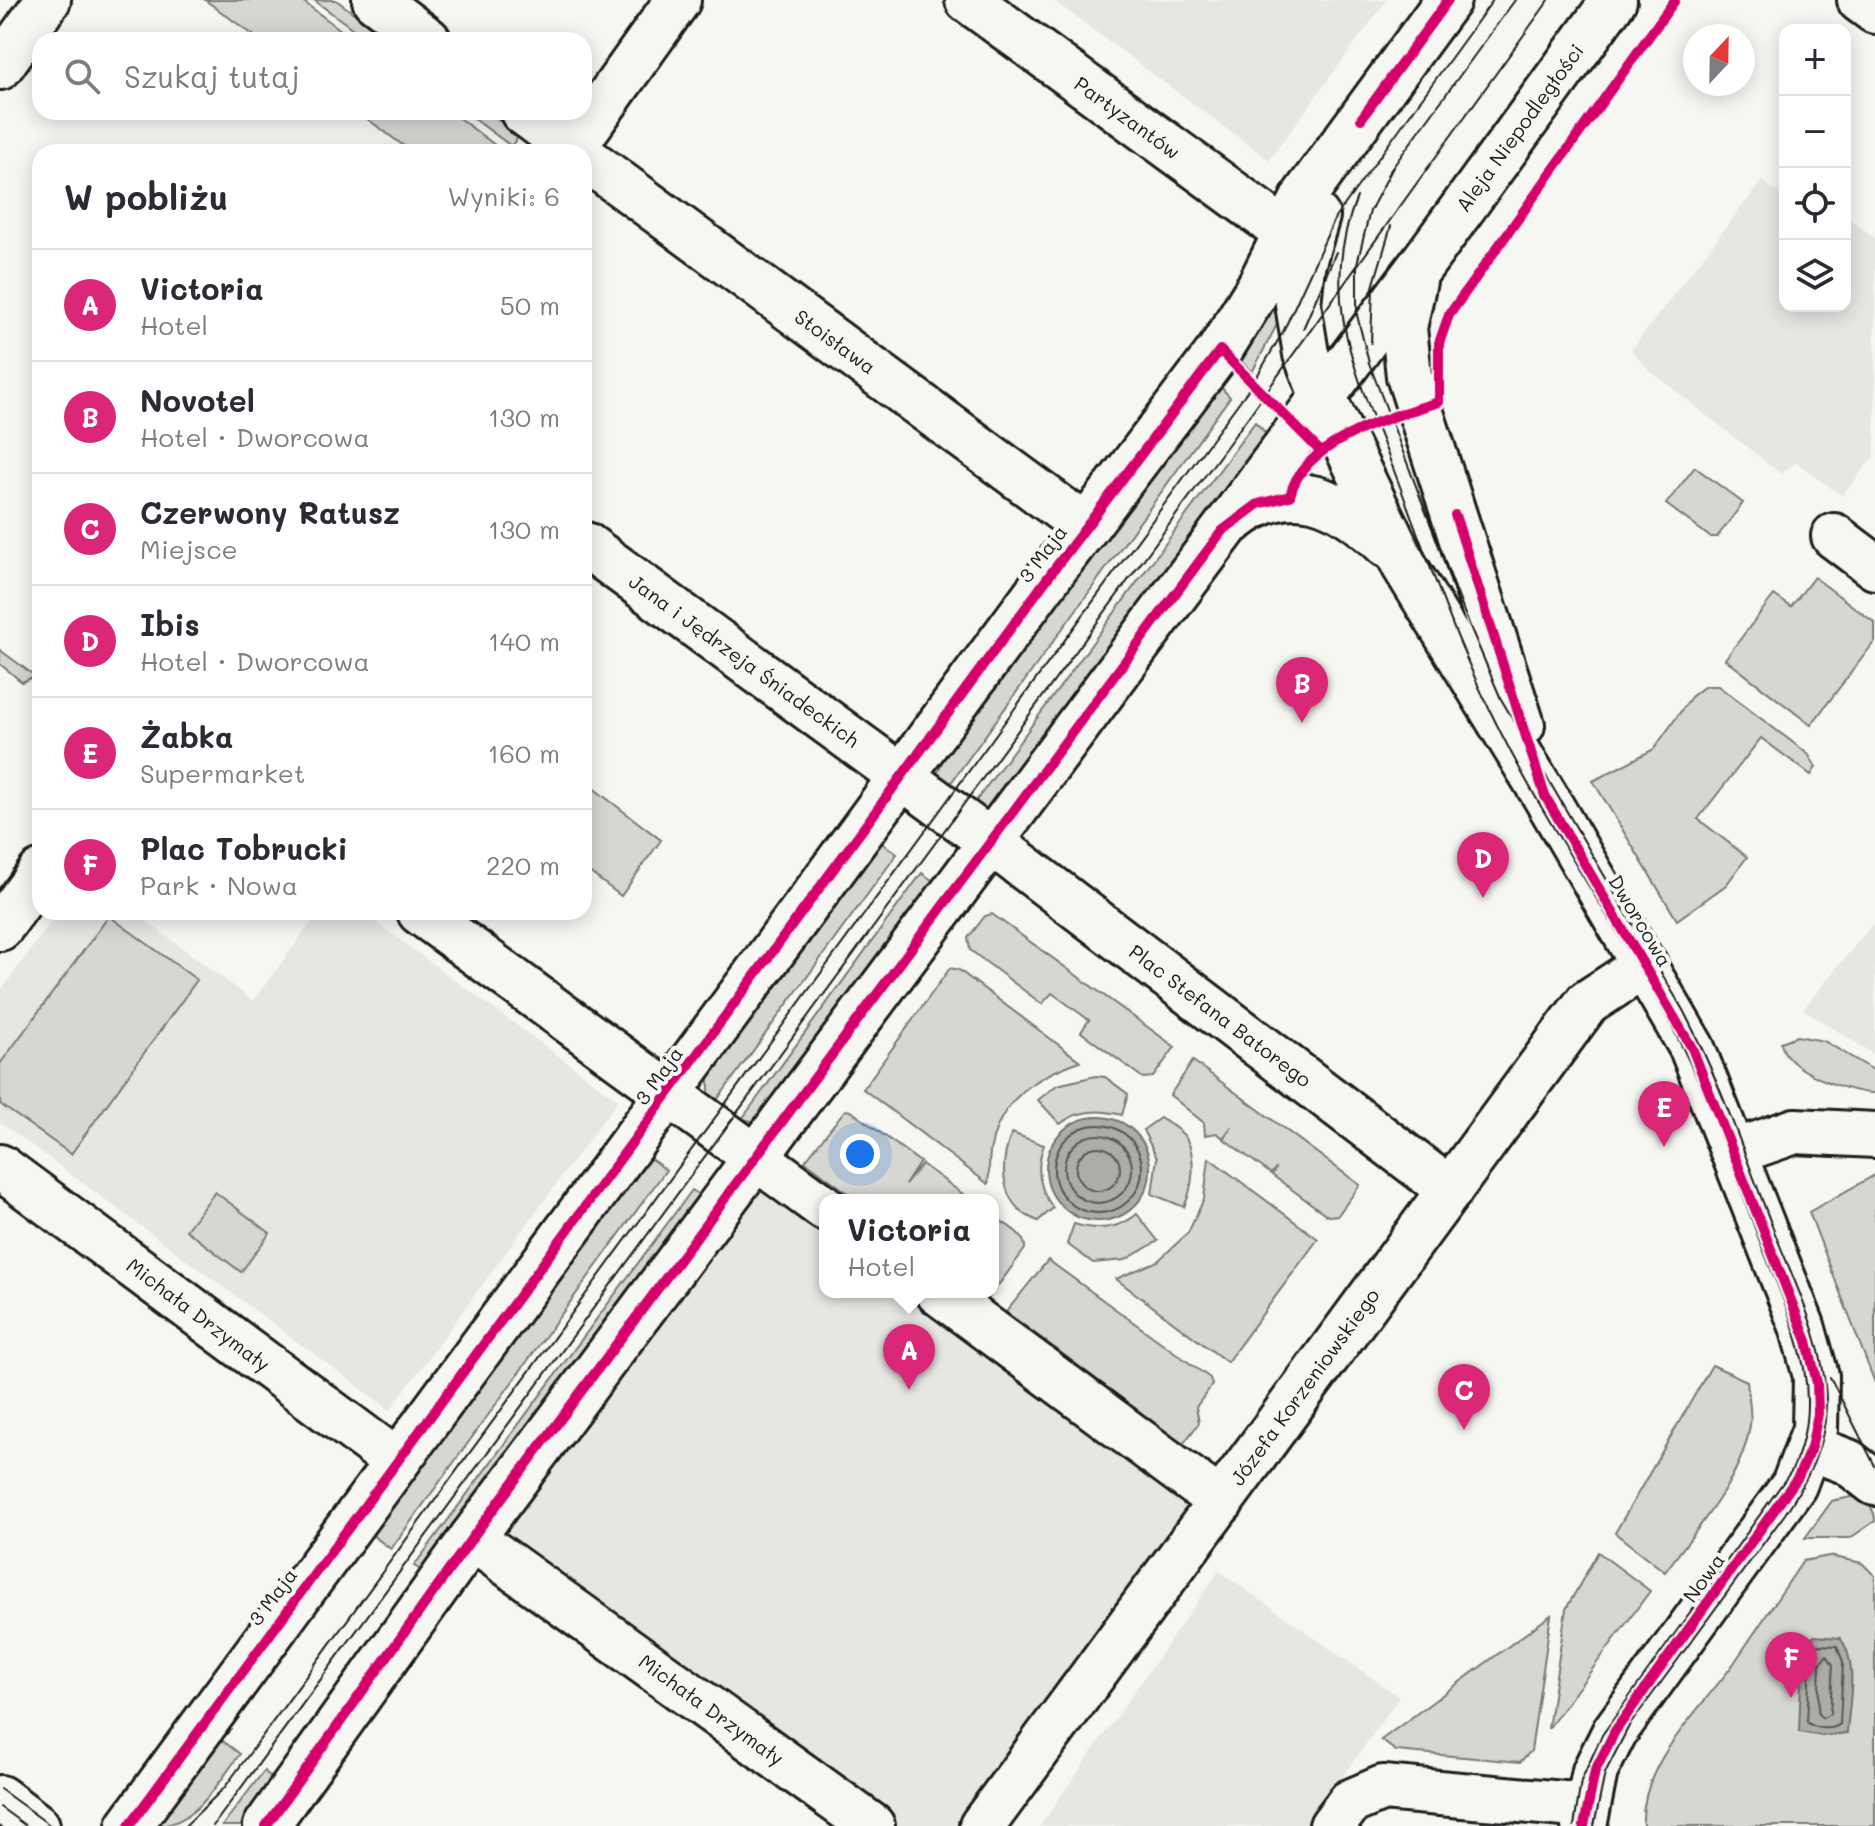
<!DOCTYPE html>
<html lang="pl">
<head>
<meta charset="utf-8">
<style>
  body { margin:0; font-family:Mali,sans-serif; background:#f2f2f3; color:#2b2b33 }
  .controls { position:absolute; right:24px; top:24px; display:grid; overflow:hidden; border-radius:16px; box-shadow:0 4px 20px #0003 }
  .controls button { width:72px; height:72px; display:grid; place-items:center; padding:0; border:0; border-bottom:2px solid #e1e1e2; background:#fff; color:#2b2b33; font:40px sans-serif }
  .compass { position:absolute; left:1683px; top:24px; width:72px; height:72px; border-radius:50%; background:#fff; box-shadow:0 4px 20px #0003; rotate:22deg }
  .you { position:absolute; left:860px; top:1154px; width:28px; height:28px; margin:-20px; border:6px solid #fff; border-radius:50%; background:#1a73e8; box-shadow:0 0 0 12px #1a73e833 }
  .badge { display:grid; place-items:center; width:52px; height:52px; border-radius:50%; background:#db2777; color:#fff; font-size:26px; font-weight:700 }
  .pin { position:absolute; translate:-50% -66px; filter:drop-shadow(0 2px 4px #0008) }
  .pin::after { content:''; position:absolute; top:42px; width:28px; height:24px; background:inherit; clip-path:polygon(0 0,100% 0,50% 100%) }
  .popup { position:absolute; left:819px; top:1194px; width:180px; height:104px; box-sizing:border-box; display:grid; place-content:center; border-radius:16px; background:#fff; filter:drop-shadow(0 2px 6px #0005); font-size:26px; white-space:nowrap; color:#7c7c81 }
  .popup b { font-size:30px; color:#2b2b33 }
  .popup::after { content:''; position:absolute; left:50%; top:100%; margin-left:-16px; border:16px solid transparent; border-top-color:#fff }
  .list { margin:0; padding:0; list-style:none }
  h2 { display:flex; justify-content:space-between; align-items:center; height:104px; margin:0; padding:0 32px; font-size:34px }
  h2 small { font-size:26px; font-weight:400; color:#7c7c81 }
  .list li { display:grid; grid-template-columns:52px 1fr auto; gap:24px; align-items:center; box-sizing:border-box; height:112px; padding:0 32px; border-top:2px solid #e1e1e2 }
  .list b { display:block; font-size:30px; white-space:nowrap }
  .list p { margin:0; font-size:26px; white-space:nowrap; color:#7c7c81 }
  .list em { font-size:26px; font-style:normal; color:#7c7c81 }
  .icon { flex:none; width:44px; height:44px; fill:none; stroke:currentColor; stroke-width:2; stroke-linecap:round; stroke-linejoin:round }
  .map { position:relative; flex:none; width:1875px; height:1826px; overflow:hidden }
  .search { position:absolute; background:#fff; box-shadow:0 4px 20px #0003; left:32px; top:32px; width:560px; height:88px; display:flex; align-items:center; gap:20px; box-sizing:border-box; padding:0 28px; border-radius:24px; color:#7c7c81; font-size:30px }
  .panel { position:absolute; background:#fff; box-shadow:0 4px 20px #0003; left:32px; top:144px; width:560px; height:776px; border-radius:24px }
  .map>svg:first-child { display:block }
  .built { fill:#e6e6e2 }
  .green { fill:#d6d6d2; stroke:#797977; stroke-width:2 }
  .water { fill:#acaca9; stroke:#727271; stroke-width:2 }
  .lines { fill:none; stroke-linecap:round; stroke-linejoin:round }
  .shore { stroke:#565654; stroke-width:2 }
  .minor-casing { stroke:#1c1c1c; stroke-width:50 }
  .major-casing { stroke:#1c1c1c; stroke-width:50 }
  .minor { stroke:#f6f6f2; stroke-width:44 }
  .major { stroke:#f6f6f2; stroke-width:44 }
  .tram { stroke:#1c1c1c; stroke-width:2 }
  .cycleway-casing { stroke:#f6f6f2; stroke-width:15 }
  .cycleway { stroke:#d6006c; stroke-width:10 }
  .labels { text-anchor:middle; stroke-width:8; stroke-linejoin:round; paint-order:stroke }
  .street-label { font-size:20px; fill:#1c1c1c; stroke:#f6f6f2 }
</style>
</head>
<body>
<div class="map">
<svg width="1875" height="1826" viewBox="0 0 1875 1826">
  <rect width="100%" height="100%" fill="#f6f6f2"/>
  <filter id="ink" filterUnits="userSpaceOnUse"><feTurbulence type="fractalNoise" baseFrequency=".0125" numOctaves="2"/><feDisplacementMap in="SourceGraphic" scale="16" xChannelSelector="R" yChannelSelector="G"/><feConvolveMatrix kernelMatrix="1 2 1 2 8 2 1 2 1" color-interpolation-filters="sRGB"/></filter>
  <g filter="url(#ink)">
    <g class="built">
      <path d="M1053,0h334l-118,160z"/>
      <path d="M1762,181l23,17v108h60v-91l30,23v217l-33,41 -46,-34 -15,12 -132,-104 -18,-20z"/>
      <path d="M58,912h76l119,89 66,-89h43l256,188 -228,310 -390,-288v-130z"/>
      <path d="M1875,921v134l-72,-46z"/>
      <path d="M754,1173l71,52v67h90l291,214 -238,320h-78l-399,-294z"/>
      <path d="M1219,1571l180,126 -91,129h-268z"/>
    </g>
    <g class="green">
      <path d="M205,0h96l53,40h-94z"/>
      <path d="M314,0h22l54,40h-22z"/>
      <path d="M358,112h93l53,40h-92z"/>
      <path d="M465,112h23l31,24 -8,10z"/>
      <path d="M1275,293l6,24 -29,55 -15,-15z"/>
      <path d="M1219,385l11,12 -282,390 -11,-13 9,-21z"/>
      <path d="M1255,422l13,13 -276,372 -12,3 -7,-5z"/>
      <path d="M1695,467l48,36 -26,34h-7l-44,-33z"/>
      <path d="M1814,577l61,46v18l-64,84 -86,-66 49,-64 17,12z"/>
      <path d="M0,650l35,26 -13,6 -22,-18z"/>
      <path d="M1705,686h13l90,68 8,13 -5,8 -50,-37 -63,81 49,38 -21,28 -49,35 -84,-139 61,-32 37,-52z"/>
      <path d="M593,788l68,52 -40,56 -37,-28v-68z"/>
      <path d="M881,842l16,12 -180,246 -8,-6v-19z"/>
      <path d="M922,873l14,10 -179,239 -15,-3z"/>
      <path d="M992,914l183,133 -22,30 -10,1 -62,-46 8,-12 -37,-27 -10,11 -72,-54 -2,-12 17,-22z"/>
      <path d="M109,916l88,64 -126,174 -71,-50v-40z"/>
      <path d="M950,968l9,2 121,91c-43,15 -79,37 -89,86 -3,12 -1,26 -3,37l-125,-95z"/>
      <path d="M1797,1036l27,5 51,30v22c-24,1 -92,-23 -94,-51z"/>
      <path d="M1193,1061l167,124 -22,30 -10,1 -56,-41 4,-7 -5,6 -47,-35 8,-13 -9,12 -6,-5 -12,2 -1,-12 -34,-28z"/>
      <path d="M1096,1076l9,1 23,17 -6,21c-22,-6 -43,-6 -62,9l-22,-24 19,-15z"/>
      <path d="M845,1110l6,1 69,51 -15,23 17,-21 49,36h-114l-52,-39z"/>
      <path d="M1160,1118c8,5 21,12 26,20 11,18 7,50 -2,69l-32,-13 5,-36 -14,-28z"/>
      <path d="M1012,1133l32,12c-9,23 -5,44 9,63l-15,13c-38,-14 -40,-55 -26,-88z"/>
      <path d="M648,1157l18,13 -275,379 -19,-14z"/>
      <path d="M1209,1158l109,81 -91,123 -111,-83 42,-18 30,-28 16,-34z"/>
      <path d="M1875,1175v208l-66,-171z"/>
      <path d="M692,1190l12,8 -278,375 -12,-7z"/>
      <path d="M215,1192l55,41 -29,39 -55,-42z"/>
      <path d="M1137,1214l21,27 -33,19 -32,3 -26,-19 7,-20c23,7 44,6 63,-10z"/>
      <path d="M993,1216c12,8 33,18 32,33l-37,50 -9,-7h14z"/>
      <path d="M1048,1260l162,118 2,7 -16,22 3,16 -16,21 -177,-132z"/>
      <path d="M1712,1365l35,16c1,14 5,31 3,44 -8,55 -54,104 -85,147l-50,-39z"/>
      <path d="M1856,1496c11,5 19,13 19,25l-25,17h-45l27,-37z"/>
      <path d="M1598,1552l52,39 -102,138 18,-120z"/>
      <path d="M1829,1556l33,7 13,13v250h-232c-4,-63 58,-116 91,-163 23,-34 46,-68 69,-102z"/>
      <path d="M1551,1615l-20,136 -11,11 -124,-11 -15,-11z"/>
      <path d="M219,1738l21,16c-22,29 -45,72 -85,72z"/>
      <path d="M264,1771l10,9 -34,46h-18z"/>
    </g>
    <g class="water">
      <circle cx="1098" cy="1169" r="52"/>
      <path d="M1814,1636l26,2c19,23 9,66 7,95l-25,3 -23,-4 3,-77z"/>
    </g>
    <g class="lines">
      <g class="shore">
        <circle cx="1098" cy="1169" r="44"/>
        <circle cx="1098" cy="1169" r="34"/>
        <circle cx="1098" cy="1169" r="22"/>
        <path d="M1817,1645l20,1 6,16 -3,62c-8,7 -25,5 -33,-2l3,-61z"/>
        <path d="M1827,1655l6,10 -3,49 -7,4 -5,-4 2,-50z"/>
      </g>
      <defs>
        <g id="minor">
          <path d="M375,0l53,40"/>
          <path d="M968,0l319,233"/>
          <path d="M0,67l48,-67"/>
          <path d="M523,112l54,40"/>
          <path d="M572,149l106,-149"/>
          <path d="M584,157l502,370"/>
          <path d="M1317,216l-15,50 -4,38 8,50 16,41 82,170 141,231 147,252 110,278 14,50 -1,53 -21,56 -179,246 -20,40 -11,55"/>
          <path d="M1414,281l-10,47 5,48 113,349"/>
          <path d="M1234,520c57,-46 106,-20 153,25"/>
          <path d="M1834,536l41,31"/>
          <path d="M586,545l405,297 459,348"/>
          <path d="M420,912l405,296"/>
          <path d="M0,928l40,-55"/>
          <path d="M1735,1152l60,-21 80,4"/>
          <path d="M0,1167l396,294"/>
          <path d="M938,1292l283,210"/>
          <path d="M1811,1448l37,14 27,21"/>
          <path d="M472,1538l400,288"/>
          <path d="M0,1798l37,28"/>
          <path d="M129,1826l923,-1254 168,-222 39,-63 46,-92 143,-195"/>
          <path d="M266,1826l206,-288 955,-1281 187,-257"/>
          <path d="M982,1826l605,-823 58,-38"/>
          <path d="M1332,1826l18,-24 33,-14 203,18"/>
        </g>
        <path id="major" d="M1860,0l15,11"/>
      </defs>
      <use href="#minor" class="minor-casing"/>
      <use href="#major" class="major-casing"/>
      <use href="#minor" class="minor"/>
      <use href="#major" class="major"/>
      <g class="tram">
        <path d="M1393,167l-23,44 -13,53v51l12,48 97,254 35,82 182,311c36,69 61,143 89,216 22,56 55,118 54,181 -1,40 -19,74 -41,107l-156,212 -24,47 -11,53"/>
        <path d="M1387,175l128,-175"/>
        <path d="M1357,197c-42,103 3,183 39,279 33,86 63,175 105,257 51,101 117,194 171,294 36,67 60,141 87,212 29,75 71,151 33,231l-190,265 -21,46 -7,45"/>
        <path d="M1303,329l33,-77"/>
        <path d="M1371,343l2,-56 18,-61"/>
        <path d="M1830,1377l45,89"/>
        <path d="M0,1789l51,37"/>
        <path d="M0,1807l26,19"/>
        <path d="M185,1826l40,-39 1028,-1404 30,-51 52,-114 158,-218"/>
        <path d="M213,1826l1030,-1402 306,-424"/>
      </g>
      <defs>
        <g id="cycleway">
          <path d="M1361,119l87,-119"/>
          <path d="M1455,515l90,281 147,252 115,293 10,42 1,31 -7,34 -13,29 -183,254 -20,40 -11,55"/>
          <path d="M129,1826l923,-1254 168,-222 101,102"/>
          <path d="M266,1826l206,-288 750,-1007 36,-27 32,-8c11,-54 102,-80 149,-94v-59l10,-28 226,-315"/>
        </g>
      </defs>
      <use href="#cycleway" class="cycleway-casing"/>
      <use href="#cycleway" class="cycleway"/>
    </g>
  </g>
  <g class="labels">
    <g class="street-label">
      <text transform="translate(1127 118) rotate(36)" y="7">Partyzantów</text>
      <text transform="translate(1520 128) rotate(-54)" y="7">Aleja Niepodległości</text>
      <text transform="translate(835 342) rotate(36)" y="7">Stoisława</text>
      <text transform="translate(1043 554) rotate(-53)" y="7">3 Maja</text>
      <text transform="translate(744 661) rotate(36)" y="7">Jana i Jędrzeja Śniadeckich</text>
      <text transform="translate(1640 921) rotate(59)" y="7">Dworcowa</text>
      <text transform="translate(1220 1016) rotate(37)" y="7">Plac Stefana Batorego</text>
      <text transform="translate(659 1076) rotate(-54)" y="7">3 Maja</text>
      <text transform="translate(198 1315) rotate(37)" y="7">Michała Drzymały</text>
      <text transform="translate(1305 1387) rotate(-54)" y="7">Józefa Korzeniowskiego</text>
      <text transform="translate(1704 1578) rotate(-54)" y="7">Nowa</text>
      <text transform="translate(273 1597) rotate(-53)" y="7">3 Maja</text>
      <text transform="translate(711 1710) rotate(36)" y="7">Michała Drzymały</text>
    </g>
  </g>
</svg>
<div class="controls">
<button>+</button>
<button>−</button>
<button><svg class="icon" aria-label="locate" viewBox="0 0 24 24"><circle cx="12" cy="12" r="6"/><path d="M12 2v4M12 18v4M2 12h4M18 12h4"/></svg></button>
<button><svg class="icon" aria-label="layers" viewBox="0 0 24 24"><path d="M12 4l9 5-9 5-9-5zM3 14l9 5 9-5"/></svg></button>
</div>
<svg class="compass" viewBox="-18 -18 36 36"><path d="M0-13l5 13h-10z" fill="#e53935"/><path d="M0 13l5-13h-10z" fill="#7c7c81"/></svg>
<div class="you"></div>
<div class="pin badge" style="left:909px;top:1390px">A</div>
<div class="popup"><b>Victoria</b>Hotel</div>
<div class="pin badge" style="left:1302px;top:723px">B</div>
<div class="pin badge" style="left:1464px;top:1430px">C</div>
<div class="pin badge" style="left:1483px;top:898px">D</div>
<div class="pin badge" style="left:1664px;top:1147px">E</div>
<div class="pin badge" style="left:1791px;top:1698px">F</div>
<div class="search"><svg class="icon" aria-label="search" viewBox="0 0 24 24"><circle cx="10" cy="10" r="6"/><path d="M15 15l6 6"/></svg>Szukaj tutaj</div>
<section class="panel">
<h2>W pobliżu<small>Wyniki: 6</small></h2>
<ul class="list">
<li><span class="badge">A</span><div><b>Victoria</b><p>Hotel</p></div><em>50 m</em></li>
<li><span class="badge">B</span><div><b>Novotel</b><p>Hotel · Dworcowa</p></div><em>130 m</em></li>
<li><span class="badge">C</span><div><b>Czerwony Ratusz</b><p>Miejsce</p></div><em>130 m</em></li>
<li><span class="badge">D</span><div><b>Ibis</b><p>Hotel · Dworcowa</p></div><em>140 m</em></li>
<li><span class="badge">E</span><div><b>Żabka</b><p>Supermarket</p></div><em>160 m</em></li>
<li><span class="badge">F</span><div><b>Plac Tobrucki</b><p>Park · Nowa</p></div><em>220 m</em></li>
</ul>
</section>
</div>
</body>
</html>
